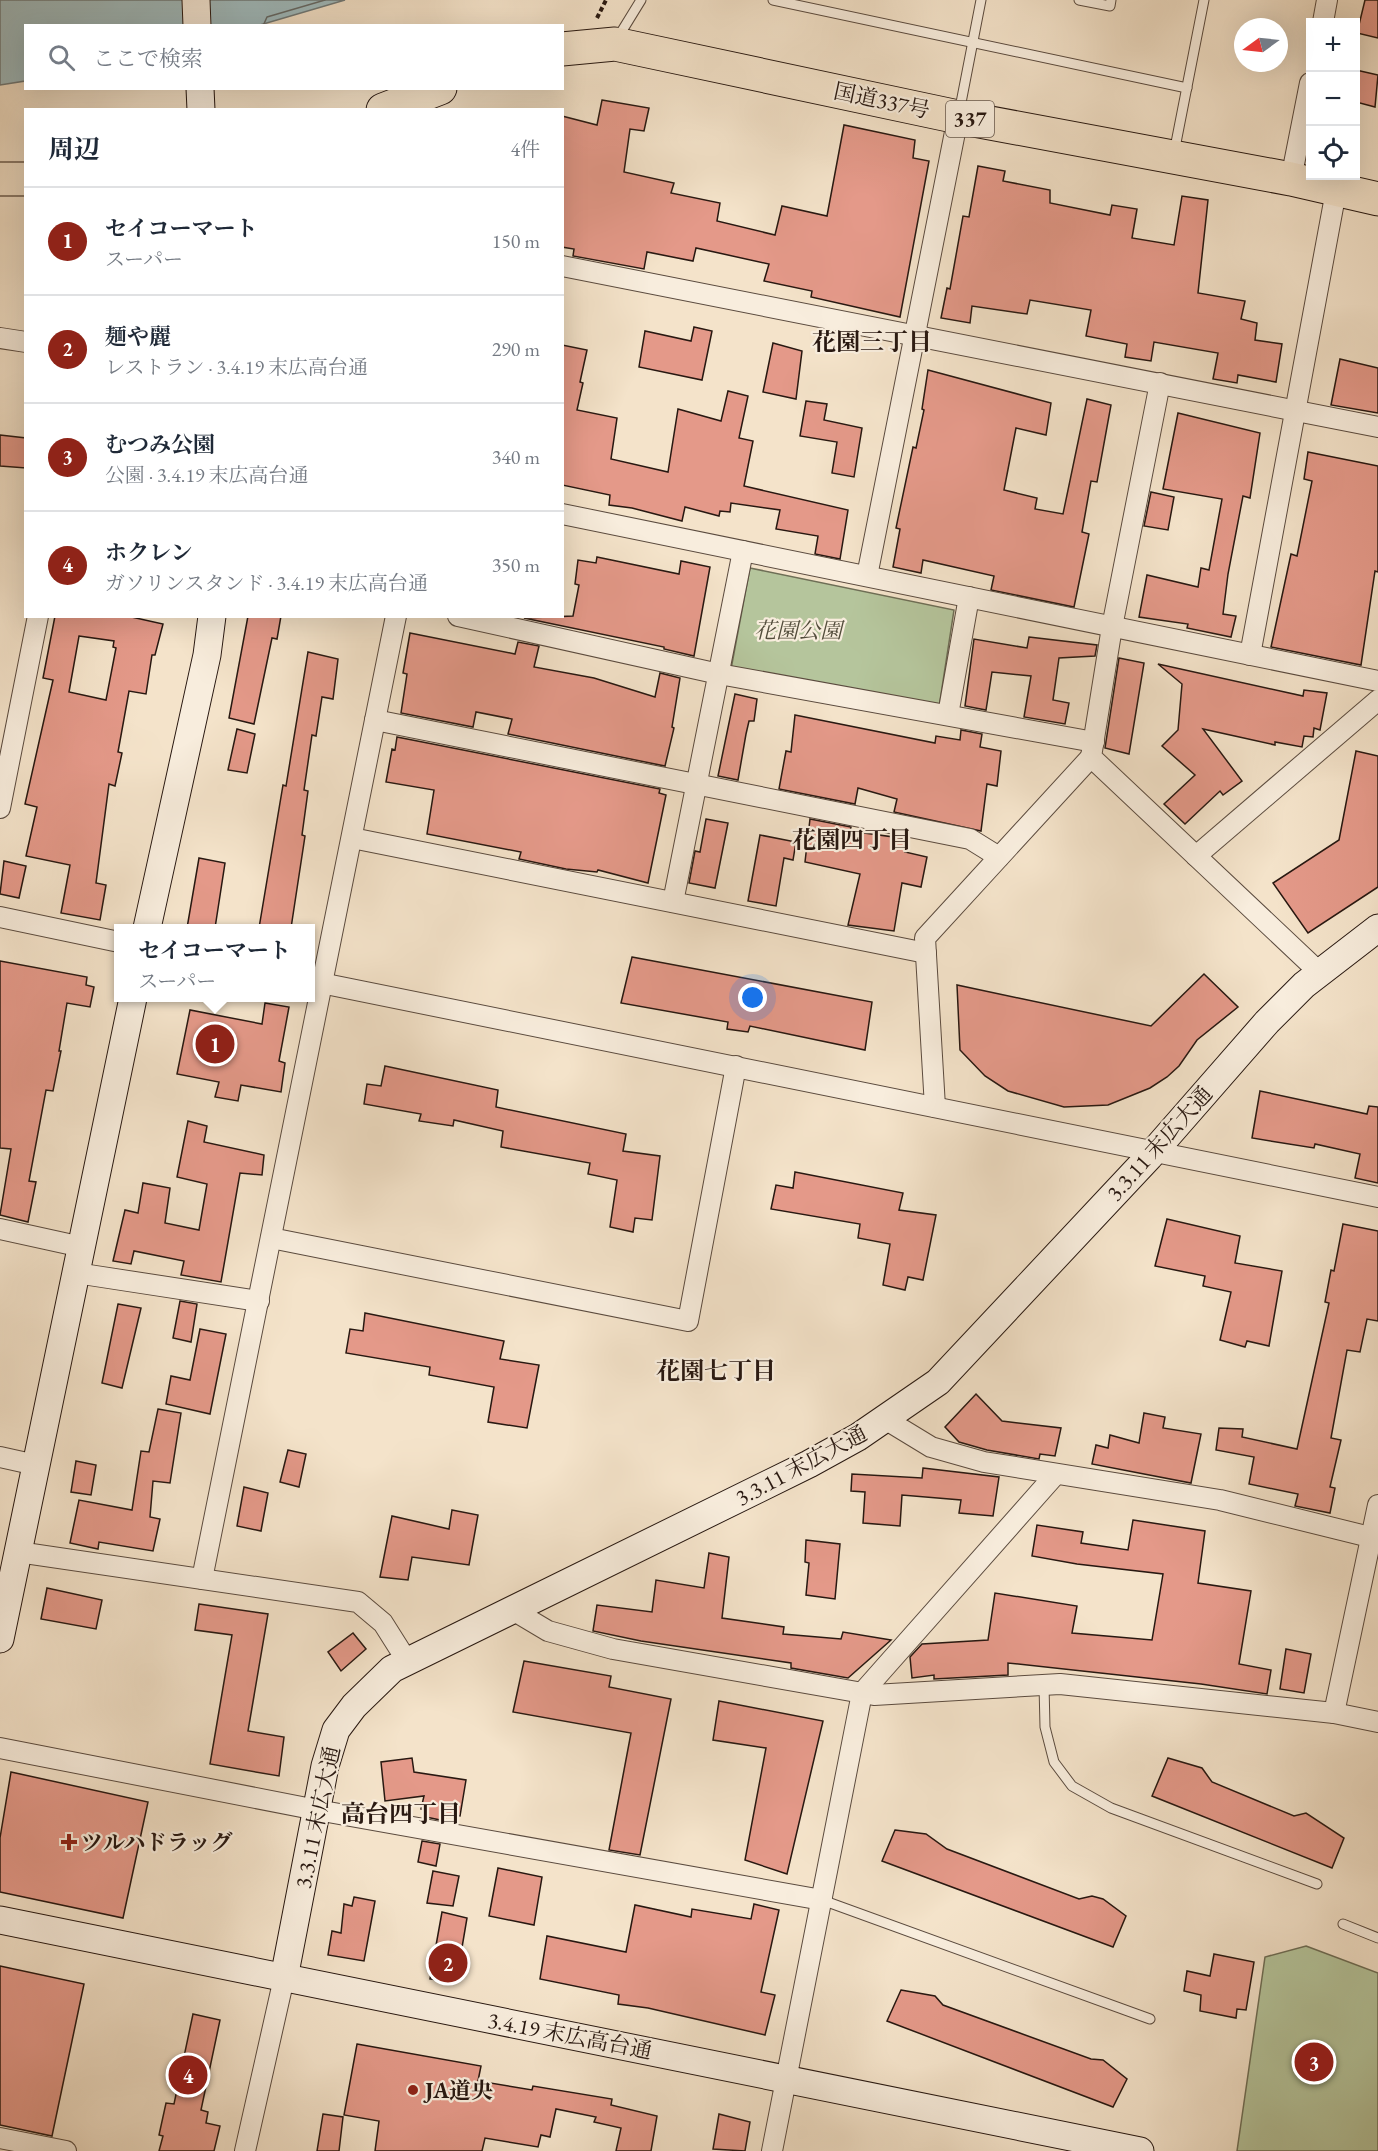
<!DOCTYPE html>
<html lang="ja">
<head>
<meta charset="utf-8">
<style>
  body { margin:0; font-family:"EB Garamond","Noto Serif JP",serif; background:#f6f6f7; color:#1f2937 }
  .controls { position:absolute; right:18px; top:18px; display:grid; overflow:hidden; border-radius:0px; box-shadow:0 6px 24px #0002 }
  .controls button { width:54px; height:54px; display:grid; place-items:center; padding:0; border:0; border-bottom:2px solid #e0e1e3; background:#fff; color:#1f2937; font:30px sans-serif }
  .compass { position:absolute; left:1234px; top:18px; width:54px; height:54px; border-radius:50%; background:#fff; box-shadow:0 6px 24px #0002; rotate:255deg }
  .you { position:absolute; left:753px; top:998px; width:21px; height:21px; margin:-15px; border:4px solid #fff; border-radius:50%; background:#1a73e8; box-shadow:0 0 0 9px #1a73e833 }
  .badge { display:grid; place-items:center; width:39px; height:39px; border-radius:50%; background:#8f2418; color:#fff; font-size:20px; font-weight:700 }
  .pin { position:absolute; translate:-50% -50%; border:3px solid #fff; box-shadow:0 2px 6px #0006 }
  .popup { position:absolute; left:114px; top:924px; width:201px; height:78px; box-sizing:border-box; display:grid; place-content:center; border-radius:0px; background:#fff; filter:drop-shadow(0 2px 4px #0005); font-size:20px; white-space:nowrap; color:#747a83 }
  .popup b { font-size:22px; color:#1f2937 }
  .popup::after { content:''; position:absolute; left:50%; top:100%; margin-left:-12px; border:12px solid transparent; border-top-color:#fff }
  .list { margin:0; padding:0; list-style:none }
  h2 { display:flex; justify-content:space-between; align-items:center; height:78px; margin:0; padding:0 24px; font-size:26px }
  h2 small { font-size:20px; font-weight:400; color:#747a83 }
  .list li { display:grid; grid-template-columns:39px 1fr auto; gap:18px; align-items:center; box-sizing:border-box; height:108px; padding:0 24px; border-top:2px solid #e0e1e3 }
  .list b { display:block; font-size:22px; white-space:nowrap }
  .list p { margin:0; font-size:20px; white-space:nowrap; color:#747a83 }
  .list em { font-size:20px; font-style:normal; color:#747a83 }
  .icon { flex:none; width:33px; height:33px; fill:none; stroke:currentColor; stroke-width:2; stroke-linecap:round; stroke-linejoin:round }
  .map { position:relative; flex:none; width:1378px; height:2151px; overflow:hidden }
  .search { position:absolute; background:#fff; box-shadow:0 6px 24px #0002; left:24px; top:24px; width:540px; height:66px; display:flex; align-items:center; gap:15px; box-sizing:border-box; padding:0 21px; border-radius:0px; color:#747a83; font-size:22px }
  .panel { position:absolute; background:#fff; box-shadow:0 6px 24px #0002; left:24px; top:108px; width:540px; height:510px; border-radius:0px }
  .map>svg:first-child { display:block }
  .green { fill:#b5c59c; stroke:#6e6e56; stroke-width:1.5 }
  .water { fill:#9fbcc0; stroke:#6f7a7a; stroke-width:1.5 }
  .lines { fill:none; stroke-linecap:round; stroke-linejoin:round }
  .shore { stroke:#646a68; stroke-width:1.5 }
  .building { fill:#e49989; stroke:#281811; stroke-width:1.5; fill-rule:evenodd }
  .lane-casing { stroke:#5b4b3f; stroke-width:11 }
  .street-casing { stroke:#5b4b3f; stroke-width:22 }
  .secondary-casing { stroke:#281811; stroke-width:29 }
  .highway-casing { stroke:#281811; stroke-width:35 }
  .path { stroke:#281811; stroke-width:4; stroke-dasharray:4.5 3; stroke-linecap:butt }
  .lane { stroke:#f8eddd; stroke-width:9 }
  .street { stroke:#f8eddd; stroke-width:20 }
  .secondary { stroke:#f8eddd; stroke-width:27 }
  .highway { stroke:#f4e3ca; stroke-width:33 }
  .poi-dot { fill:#8f2418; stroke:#f8eddd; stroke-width:2 }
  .labels { text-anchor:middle; stroke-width:4.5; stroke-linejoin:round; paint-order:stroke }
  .shield { fill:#f8eddd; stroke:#66584e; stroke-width:1.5 }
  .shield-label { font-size:21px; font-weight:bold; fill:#281811 }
  .street-label { font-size:22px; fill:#281811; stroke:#f8eddd }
  .park-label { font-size:22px; font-style:italic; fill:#524c3b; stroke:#f8eddd }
  .poi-label { font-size:22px; font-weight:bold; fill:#281811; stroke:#f8eddd; text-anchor:start }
  .neighbourhood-label { font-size:24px; font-weight:bold; fill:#281811; stroke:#f8eddd }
</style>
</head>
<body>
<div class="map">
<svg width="1378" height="2151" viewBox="0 0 1378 2151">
  <rect width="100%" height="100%" fill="#f4e3ca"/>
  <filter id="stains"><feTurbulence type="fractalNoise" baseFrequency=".00333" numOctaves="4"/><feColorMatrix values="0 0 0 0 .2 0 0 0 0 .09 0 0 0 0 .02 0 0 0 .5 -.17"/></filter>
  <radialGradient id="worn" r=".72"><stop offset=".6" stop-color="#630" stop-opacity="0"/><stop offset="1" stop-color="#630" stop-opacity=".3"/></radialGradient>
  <g class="green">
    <path d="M750,568l204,42 -15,97 -208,-38z"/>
    <path d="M1306,1946l72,27v178h-141l28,-194z"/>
  </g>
  <path class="water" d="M0,0h345l-85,25 -234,1 -1,55 -25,4z"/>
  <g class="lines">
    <path class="shore" d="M263,26l4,-9 58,-17"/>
  </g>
  <g class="building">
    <path d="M1365,0h13v38l-21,-5z"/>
    <path d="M1356,70l22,5 -3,32 -19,-5z"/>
    <path d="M602,100l47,8 -5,23 -14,-2 -6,43 50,11 -3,10 49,10 -3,18 58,14 7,-29 45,10 17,-91 71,15 -2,18 16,3 -29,156 -89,-20 1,-6 -48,-10 5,-17 -73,-16 -3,13 -46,-9 -3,17 -71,-13 1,-7 -12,-2v-131l35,9z"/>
    <path d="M978,166l27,5 -2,10 47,9v13l60,12 2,-10 25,4 -5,29 42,7 8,-49 26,4 -10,93 47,8 -4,18 16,4 -2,17 27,4 -6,38 -38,-7 -1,8 -24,-4 5,-26 -64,-11 -3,19 -26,-4 2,-13 -41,-8 5,-26 -61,-10 -3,14 -55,-8 -2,17 -29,-5 6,-30 3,1 13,-73 6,1z"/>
    <path d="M694,327l18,4 -10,49 -63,-13 6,-36 46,10z"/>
    <path d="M773,343l29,8 -6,48 -33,-7z"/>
    <path d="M562,345l25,5 -7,32 3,1 -6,27 40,8 -6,41 57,13 10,-63 43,12 7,-30 20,5 -9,42 14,3 -9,45 104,24 -8,49 -25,-5 3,-18 -42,-7 4,-19 -49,-7 -1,9 -10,-1 -1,5 -34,-9 -3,14 -50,-13 -23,-3 1,-10 -48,-10z"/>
    <path d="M1340,359l38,9v45l-47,-8z"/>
    <path d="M928,370l123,33 -5,32 -30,-7 -12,62 33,8 -2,11 28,5 24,-115 24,6 -14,77 -6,-1 -9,51 7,2 -15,73 -83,-17 3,-14 -71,-16 -2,13 -28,-6 7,-38 -4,-1 17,-81 3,1 8,-38 -2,-1z"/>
    <path d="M806,401l21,3 -3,16 38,8 -8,49 -22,-4 5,-31 -37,-6z"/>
    <path d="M1178,413l82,20 -10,65 -7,-2 -15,78 -5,40 13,2 -5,21 -44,-9 1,-4 -49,-7 8,-42 51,12 3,-19 8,2 13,-71 -59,-10z"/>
    <path d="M0,435l26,3v30l-26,-2z"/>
    <path d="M1308,452l70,14v106l-3,-1 -14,94 -90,-18 20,-93 6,2 15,-75 -8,-2z"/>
    <path d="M1151,492l23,5 -6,33 -24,-4z"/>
    <path d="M597,557l82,17 2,-13 29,6 -16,89 -30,-7v-2l-140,-29 49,-2 6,-31 -4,-1 3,-24 18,3z"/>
    <path d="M55,616h72l36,8 -8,31h-3l-6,39 -17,-3 -11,61 4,1 -7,33 -6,-2 -13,99 10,2 -6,35 -39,-7 9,-48 -44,-9 11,-49 -12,-3 28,-124 -10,-2zM79,636l35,5 -1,6 3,1 -10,52 -37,-8z"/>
    <path d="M248,616h33l-4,23 -5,-1 -18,86 -25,-6z"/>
    <path d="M410,633l105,21 3,-12 21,4 -5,21 60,11 61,19 5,-24 20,5 -8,49 2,1 -9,38 -157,-32 4,-15 -36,-7 -3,15 -72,-14 6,-39 -4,-1z"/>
    <path d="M1029,637l68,8 -2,11 -36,2 -6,42 16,3 -4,21 -41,-7 7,-41 -39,-4 -6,38 -21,-4 9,-67 53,9z"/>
    <path d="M308,652l30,7 -5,40 -11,-2 -6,39 -4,-1 -8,55 4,1 -6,44 3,1 -14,92h-32l24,-143 3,1z"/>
    <path d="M1119,658l25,5 -15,91 -24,-6z"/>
    <path d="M1158,664l145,32 1,-6 23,3 -7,37 -6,-2 -1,9 -9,-1 -2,11 -27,-5v3l-72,-16 39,52 -19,14 -3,-4 -35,33 -21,-20 31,-29 -33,-29 16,-16 4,-46z"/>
    <path d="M735,694l22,5 -3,22h-5l-3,13 -8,46 -20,-4z"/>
    <path d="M795,715l140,28 1,-7 24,4 1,-10 21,4 -2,13 21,4 -4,35 -10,-2 -6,47 -87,-19 3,-13 -39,-11 -3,16 -76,-15 7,-38 5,1z"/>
    <path d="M237,729l18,5 -8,39 -19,-3z"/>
    <path d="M397,737l263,52 -1,4 7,2 -18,88 -50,-13 -1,2 -31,-3 -47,-10 2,-7 -94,-18 7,-44 -48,-8 6,-33 3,1z"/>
    <path d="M1356,751l22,5v131l-70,46 -35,-50 66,-43z"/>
    <path d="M706,819l22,4 -13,65 -26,-5 6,-32 5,1z"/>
    <path d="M810,819l41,8 -1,4 58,8 -3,13 22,5 -6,30 -19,-4 -8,48 -46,-6 12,-51 -55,-12z"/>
    <path d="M760,835l36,7 -3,18 -9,-2 -8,48 -28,-5z"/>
    <path d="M199,858l26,5 -10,65h-28z"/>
    <path d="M4,861l22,5 -7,32 -19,-4z"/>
    <path d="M632,957l240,45 -7,48 -115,-24 -2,6 -21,-3 1,-7 -107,-19z"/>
    <path d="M0,961l87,16 -1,8 8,2 -4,20 -23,-4 -8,48h2l-8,40 -7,-1 -17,91 7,1 -8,40 -28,-7 11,-66 -11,-1z"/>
    <path d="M1204,974l34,33 -41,33 -18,26 -12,11 -17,11 -42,17 -44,2 -56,-16 -23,-15 -25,-26 -3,-65 194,41z"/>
    <path d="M265,1003l24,4 -10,54 6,2 -4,29 -40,-7 -3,16 -23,-4 4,-15 -42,-8 13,-64 72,14z"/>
    <path d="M385,1066l113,24 -2,17 130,27 -3,17 37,5 -8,64 -17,-2 -2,14 -23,-5 7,-47 -29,-6 2,-11 -89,-16 2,-16 -49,-11 -1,6 -34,-5 2,-7 -57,-10 3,-20 14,2z"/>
    <path d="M1260,1091l107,23 2,-8 9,1v76l-23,-5 5,-24 -45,-10 -1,4 -62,-10z"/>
    <path d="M188,1121l19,5 -3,16 60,13 -2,20 -22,-2 -19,109 -40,-7 3,-14 -50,-10 -3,13 -18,-3 12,-51 13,3 5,-30 27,5 -5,35 34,7 8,-46 -30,-7z"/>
    <path d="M795,1172l108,21 -4,17 37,5 -13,65 -15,-3 -3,13 -22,-5 7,-41 -32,-6 2,-14 -89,-15 5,-24 17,3z"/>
    <path d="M1167,1219l73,17 -5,27 47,8 -13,75 -22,-5 -2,6 -25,-7 11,-48 -28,-6 2,-10 -50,-10z"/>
    <path d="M1343,1224l35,7v90l-11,-2 -7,33 -13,-2 -16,88 10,2 -11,47 5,1 -5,25 -35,-7 3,-12 -49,-10 5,-27 -38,-7 3,-22 24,1 -1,8 55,12 32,-146 -4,-1 6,-32 3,1z"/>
    <path d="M180,1301l17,3 -6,38 -18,-4z"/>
    <path d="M118,1304l23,4 -19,80 -20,-5z"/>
    <path d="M365,1313l139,28 -4,18 39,6 -12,63 -39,-6 6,-35 -65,-12 1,-8 -84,-14 4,-24 13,2z"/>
    <path d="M200,1329l26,5 -16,80 -44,-10 5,-28 19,4z"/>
    <path d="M976,1394l26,27 59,7 -6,28 -15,-2 -1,5 -52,-9 -28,-8 -14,-15z"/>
    <path d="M158,1409l23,4 -11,70 -17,-2 -3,36 10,2 -7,32 -54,-9 -1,7 -28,-6 9,-43 53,10 9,-59 8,1z"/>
    <path d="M1144,1413l21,4 -2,11 38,6 -10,49 -99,-19 4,-19 12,3 2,-13 29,8z"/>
    <path d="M288,1450l18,4 -7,33 -19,-5z"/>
    <path d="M76,1461l20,4 -5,30 -20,-3z"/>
    <path d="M923,1468l76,9 -6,39 -34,-3 2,-13 -59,-5 -2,31 -37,-3 2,-31 -14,-1 1,-17 70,4z"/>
    <path d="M244,1487l24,6 -7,38 -24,-5z"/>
    <path d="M452,1510l26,5 -9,50 -57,-8 -4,23 -28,-3 12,-61 57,13z"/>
    <path d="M1133,1520l72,11 -7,52 53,8 -12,73 32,6 -4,24 -66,-10 -193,-21v12l-74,4v-4l-22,3 -2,-21 12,-13 66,-4 7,-47 82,13 -5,27 80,7 11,-66 -86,-10 -45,-8 5,-31 46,7 -2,11 47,7z"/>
    <path d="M806,1540l34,4 -5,55 -29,-4 3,-32 -4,-1z"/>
    <path d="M709,1553l20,4 -7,61 62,9 -1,7 58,5 2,-7 48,8 -43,38 -57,-10v-5l-150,-22 -48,-10 4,-26 55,7 4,-32 48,8z"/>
    <path d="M47,1588l55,12 -6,29 -55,-10z"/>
    <path d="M199,1604l69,10 -20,117 36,6 -5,39 -69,-12 22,-129 -37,-5z"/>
    <path d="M353,1633l13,16 -25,22 -13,-19z"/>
    <path d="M1286,1649l25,5 -7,39 -24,-4z"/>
    <path d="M524,1661l87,15 -2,11 62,12 -31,156 -31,-5 22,-117 -118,-21z"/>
    <path d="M719,1701l104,20 -36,153 -42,-14 21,-112 -53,-8z"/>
    <path d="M412,1758l2,14 52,8 -6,36 -14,-2 -1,7 -19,-4 2,-6 -7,-2 3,-13 -39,5 -4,-39z"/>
    <path d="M1168,1758l34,10 10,14 82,34 12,-3 38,25 -12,30 -180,-72z"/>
    <path d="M11,1772l137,30 -25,116 -123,-26v-54z"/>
    <path d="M895,1830l31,4 21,15 132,50 13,-3 11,3 23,17 -13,31 -231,-86z"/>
    <path d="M422,1841l18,3 -4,22 -18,-4z"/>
    <path d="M498,1868l44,9 -8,48 -45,-9z"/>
    <path d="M433,1871l26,5 -6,30 -26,-3z"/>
    <path d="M354,1897l21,4 -11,60 -36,-6 4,-24 9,2 3,-29 8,2z"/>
    <path d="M754,1904l25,6 -18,82 14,3 -10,40 -117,-27 -30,-4 1,-9 -79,-16 7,-43 79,16 9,-47 56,12 1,-8 59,10z"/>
    <path d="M442,1912l25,6 -11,65 -26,-4z"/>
    <path d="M1214,1954l40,8 -8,48 -9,-1 -1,9 -36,-7 1,-16 -17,-4 3,-20 23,5z"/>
    <path d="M0,1966l84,18 -32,152 -52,-11z"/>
    <path d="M901,1990l34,6 8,9 148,54 12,1 24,19 -14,28 -226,-86z"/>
    <path d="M193,2014l27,6 -19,90 7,2 -2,11 14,3 -6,25h-55l4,-15 -4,-1 7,-32 8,1z"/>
    <path d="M357,2044l124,22 -3,15 54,9 1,-4 79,13 -1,6 46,11 -6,35h-35l5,-23 -27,-6 2,-5 -40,-8 -6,28 -9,-2 -3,12 -53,-9 -3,13h-107l4,-30 -35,-6z"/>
    <path d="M323,2114l20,3 -4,34h-22z"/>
    <path d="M719,2114l31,8 -5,29 -32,-2z"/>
  </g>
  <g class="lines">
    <defs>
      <g id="lane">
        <path d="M773,0l414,88"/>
        <path d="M1079,0l31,6 1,-6"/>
        <path d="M617,39l24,-39"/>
        <path d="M959,113l22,-113"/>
        <path d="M1174,153l30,-153"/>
        <path d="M1044,1685l1,42 9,35 18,24 39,22 206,76"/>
        <path d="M822,1900l328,119"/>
        <path d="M1343,1924l35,14"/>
      </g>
      <g id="street">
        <path d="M1323,22l4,-22"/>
        <path d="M1291,179l19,-96"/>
        <path d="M562,266l816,161"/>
        <path d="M0,338l26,4"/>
        <path d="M1160,383l-48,244 -21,130 229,216"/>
        <path d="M562,514l816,167"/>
        <path d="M867,576l91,-459"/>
        <path d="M458,616l261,58 375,68"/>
        <path d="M1250,655l86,-464"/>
        <path d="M948,715l21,-118"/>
        <path d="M375,720l595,119 29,18"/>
        <path d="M0,808l38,-192"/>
        <path d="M352,838l574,115"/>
        <path d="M1196,856l182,-156"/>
        <path d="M673,902l70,-351"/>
        <path d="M0,917l119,25"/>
        <path d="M311,981l1067,216"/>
        <path d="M935,1107l-10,-169 166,-181"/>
        <path d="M0,1229l82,18"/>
        <path d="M271,1238l417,83 48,-255"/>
        <path d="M76,1273l183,28"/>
        <path d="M885,1419l46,28 53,15 236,38 158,39"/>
        <path d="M0,1457l36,8"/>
        <path d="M18,1552l340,50 25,21 24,38"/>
        <path d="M202,1579l194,-963"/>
        <path d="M511,1609l37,22 65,18 261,46 186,-11 274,29 44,9"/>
        <path d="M1334,1713l44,-208"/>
        <path d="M0,1748l317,62 505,90"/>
        <path d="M0,2138l66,13"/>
        <path d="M245,2151l39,-173"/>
        <path d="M772,2151l90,-458 193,-218"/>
      </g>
      <g id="secondary">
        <path d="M196,0l1,26"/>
        <path d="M200,88l1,22"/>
        <path d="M147,928l60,-273 5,-39"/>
        <path d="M0,1639l133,-641"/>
        <path d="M0,1920l1140,231"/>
        <path d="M284,1978l41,-212 11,-36 18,-24 38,-37 417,-205 49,-27 80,-55 211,-225 118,-135 37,-37 74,-57"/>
      </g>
      <g id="highway">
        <path d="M562,49l53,-5 343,73 333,62 87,20"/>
        <path d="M383,110l57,-22"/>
        <path d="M0,179h26"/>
      </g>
    </defs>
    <use href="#lane" class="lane-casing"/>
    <use href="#street" class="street-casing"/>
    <use href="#secondary" class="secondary-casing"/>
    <use href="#highway" class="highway-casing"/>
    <path class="path" d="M597,18l9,-18"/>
    <use href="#lane" class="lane"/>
    <use href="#street" class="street"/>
    <use href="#secondary" class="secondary"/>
    <use href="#highway" class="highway"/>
  </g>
  <g class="poi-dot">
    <path d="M66 1833h6v6h6v6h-6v6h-6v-6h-6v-6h6z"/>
    <circle cx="413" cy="2090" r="6"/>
  </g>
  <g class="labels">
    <rect class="shield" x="946" y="101" width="48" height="36" rx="4.5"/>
    <g class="shield-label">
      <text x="970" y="126">337</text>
    </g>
    <g class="street-label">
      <text transform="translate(882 100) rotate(12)" y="8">国道337号</text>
      <text transform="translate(1159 1143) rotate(-48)" y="8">3.3.11 末広大通</text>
      <text transform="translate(801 1465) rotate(-28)" y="8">3.3.11 末広大通</text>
      <text transform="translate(317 1817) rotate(-78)" y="8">3.3.11 末広大通</text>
      <text transform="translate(570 2035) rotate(11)" y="8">3.4.19 末広高台通</text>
    </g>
    <g class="park-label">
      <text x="798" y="638">花園公園</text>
    </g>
    <g class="poi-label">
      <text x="81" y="1850">ツルハドラッグ</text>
      <text x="425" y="2098">JA道央</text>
    </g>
    <g class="neighbourhood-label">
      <text x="872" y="350">花園三丁目</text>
      <text x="852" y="848">花園四丁目</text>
      <text x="716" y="1379">花園七丁目</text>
      <text x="401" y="1822">高台四丁目</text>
    </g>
  </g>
  <rect width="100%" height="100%" filter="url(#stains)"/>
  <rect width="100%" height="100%" fill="url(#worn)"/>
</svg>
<div class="controls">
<button>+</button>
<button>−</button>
<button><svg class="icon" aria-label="locate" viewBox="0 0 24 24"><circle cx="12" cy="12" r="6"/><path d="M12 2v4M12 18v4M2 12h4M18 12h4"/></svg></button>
</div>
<svg class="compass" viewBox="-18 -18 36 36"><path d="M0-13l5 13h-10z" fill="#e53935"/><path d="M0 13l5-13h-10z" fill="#747a83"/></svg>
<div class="you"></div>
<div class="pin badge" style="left:215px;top:1044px">1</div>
<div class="popup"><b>セイコーマート</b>スーパー</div>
<div class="pin badge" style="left:448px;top:1963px">2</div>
<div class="pin badge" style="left:1314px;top:2062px">3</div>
<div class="pin badge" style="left:188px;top:2075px">4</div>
<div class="search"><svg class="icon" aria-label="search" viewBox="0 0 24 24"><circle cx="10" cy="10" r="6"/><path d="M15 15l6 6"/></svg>ここで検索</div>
<section class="panel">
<h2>周辺<small>4件</small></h2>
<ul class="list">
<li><span class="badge">1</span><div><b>セイコーマート</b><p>スーパー</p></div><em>150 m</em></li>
<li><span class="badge">2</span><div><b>麺や麗</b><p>レストラン · 3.4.19 末広高台通</p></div><em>290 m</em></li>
<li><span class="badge">3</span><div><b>むつみ公園</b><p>公園 · 3.4.19 末広高台通</p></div><em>340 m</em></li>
<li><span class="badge">4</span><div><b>ホクレン</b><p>ガソリンスタンド · 3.4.19 末広高台通</p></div><em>350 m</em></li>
</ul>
</section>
</div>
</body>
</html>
